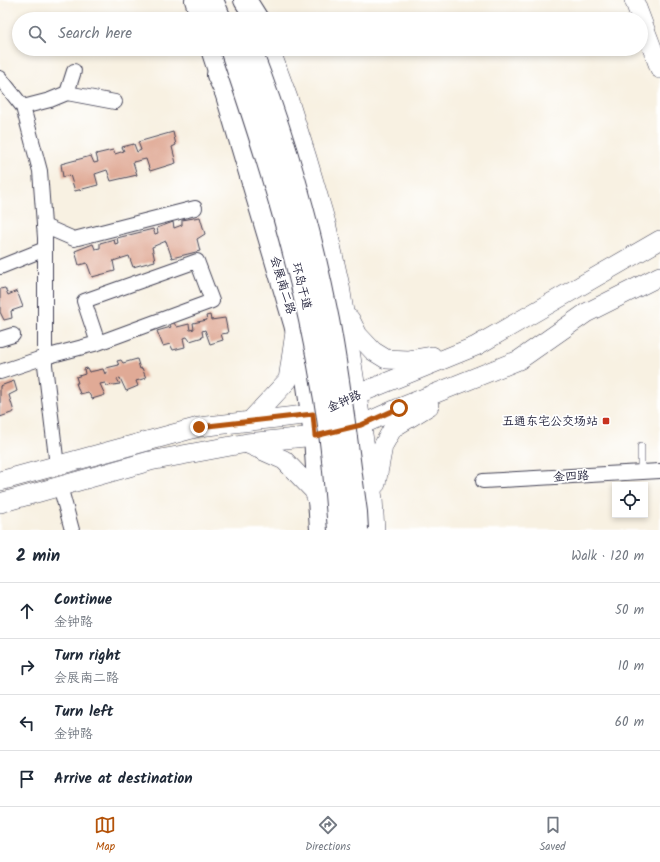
<!DOCTYPE html>
<html lang="en">
<head>
<meta charset="utf-8">
<style>
  body { margin:0; font-family:Kalam,"LXGW WenKai TC",sans-serif; background:#f2f2f3; color:#1f2937 }
  .controls { position:absolute; right:12px; bottom:12px; display:grid; overflow:hidden; border-radius:0px; box-shadow:0 2px 6px #0003 }
  .controls button { width:36px; height:36px; display:grid; place-items:center; padding:0; border:0; border-bottom:1px solid #e0e1e3; background:#fff; color:#1f2937; font:20px sans-serif }
  .stop { position:absolute; width:12px; height:12px; margin:-9px; border:3px solid #b45309; border-radius:50%; background:#fff }
  .stop.end { background:#b45309; border-color:#fff; box-shadow:0 1px 4px #0008 }
  .list { margin:0; padding:0; list-style:none }
  h2 { display:flex; justify-content:space-between; align-items:center; height:52px; margin:0; padding:0 16px; font-size:17px }
  h2 small { font-size:13px; font-weight:400; color:#747a83 }
  .list li { display:grid; grid-template-columns:26px 1fr auto; gap:12px; align-items:center; box-sizing:border-box; height:56px; padding:0 16px; border-top:1px solid #e0e1e3 }
  .list b { display:block; font-size:15px; white-space:nowrap }
  .list p { margin:0; font-size:13px; white-space:nowrap; color:#747a83 }
  .list em { font-size:13px; font-style:normal; color:#747a83 }
  .icon { flex:none; width:22px; height:22px; fill:none; stroke:currentColor; stroke-width:2; stroke-linecap:round; stroke-linejoin:round }
  .map { position:relative; flex:none; width:660px; height:530px; overflow:hidden }
  .search { position:absolute; background:#fff; box-shadow:0 2px 6px #0003; left:12px; right:12px; top:12px; height:44px; display:flex; align-items:center; gap:10px; box-sizing:border-box; padding:0 14px; border-radius:22px; color:#747a83; font-size:15px }
  .sheet { height:276px; background:#fff }
  nav { display:flex; justify-content:space-around; align-items:center; box-sizing:border-box; height:56px; border-top:1px solid #e0e1e3; background:#fff; font-size:11px; color:#747a83 }
  nav a { display:grid; justify-items:center; gap:2px }
  nav .on { color:#b45309 }
  .map>svg:first-child { display:block }
  .building { fill:#e0aa96 }
  .lines { fill:none; stroke-linecap:round; stroke-linejoin:round }
  .lane-casing { stroke:#424154; stroke-width:8 }
  .street-casing { stroke:#424154; stroke-width:16 }
  .secondary-casing { stroke:#424154; stroke-width:20 }
  .primary-casing { stroke:#424154; stroke-width:24 }
  .highway-casing { stroke:#424154; stroke-width:24 }
  .lane { stroke:#fff; stroke-width:7 }
  .street { stroke:#fff; stroke-width:14 }
  .secondary { stroke:#fff; stroke-width:19 }
  .primary { stroke:#fff; stroke-width:22 }
  .highway { stroke:#fff; stroke-width:22 }
  .highway-bridge-casing { stroke:#424154; stroke-width:24; stroke-linecap:butt }
  .highway-bridge { stroke:#fff; stroke-width:22 }
  .route { stroke:#b45309; stroke-width:5 }
  .poi-dot { fill:#c8321e; stroke:#fff; stroke-width:1.5 }
  .labels { text-anchor:middle; stroke-width:3.5; stroke-linejoin:round; paint-order:stroke }
  .street-label { font-size:12px; fill:#22223b; stroke:#fff }
  .poi-label { font-size:12px; fill:#22223b; stroke:#fff; text-anchor:end }
</style>
</head>
<body>
<div class="map">
<svg width="660" height="530" viewBox="0 0 660 530">
  <rect width="100%" height="100%" fill="#fff"/>
  <filter id="ink" filterUnits="userSpaceOnUse"><feTurbulence type="fractalNoise" baseFrequency=".025" numOctaves="2"/><feDisplacementMap in="SourceGraphic" scale="8" xChannelSelector="R" yChannelSelector="G"/><feConvolveMatrix kernelMatrix="1 2 1 2 8 2 1 2 1" color-interpolation-filters="sRGB"/></filter>
  <filter id="wash" filterUnits="userSpaceOnUse"><feTurbulence type="fractalNoise" baseFrequency=".012" numOctaves="4" result="noise"/><feDisplacementMap in="SourceGraphic" scale="16" xChannelSelector="R" yChannelSelector="G"/><feGaussianBlur stdDeviation="0.9" result="paint"/><feColorMatrix in="noise" values="0 0 0 0 0 0 0 0 0 0 0 0 0 0 0 0 0 1.4 0 .05"/><feComposite in="paint" operator="in"/></filter>
  <g filter="url(#wash)">
    <rect width="100%" height="100%" fill="#f8f1e2"/>
    <g id="blocks">
      <g class="building">
        <path d="M173,132l3,13 -4,2 4,16 -26,8 -4,-12 -13,3 4,13 -26,6 -4,-11 -12,4 3,11 -23,6 -5,-16 -7,2 -2,-13 30,-8 3,7 4,-1 -2,-8 17,-4 2,4 9,-3 -2,-4 12,-3 3,8 4,-2 -3,-8z"/>
        <path d="M200,217l5,17 -8,5 3,12 -28,7 -6,-17 -14,6 3,14 -22,6 -4,-11 -16,5 2,10 -23,6 -5,-14 -8,2 -4,-14 18,-7 2,5 5,-1v-5l14,-4 1,5 3,-1 -1,-5 36,-9 2,5 3,-1 -1,-5 16,-6 1,6 8,-3v-5z"/>
        <path d="M5,288l3,7 9,-4 6,16 -12,4 1,7 -8,2 -4,-8v-23z"/>
        <path d="M210,315l1,5 14,-2 3,15 -7,1 2,6 -13,4 -5,-14 -3,1 1,6 -13,4 -3,-4 -4,1 2,9 -12,3 -3,-6 -7,2 -6,-15 14,-4 -2,-4 4,-1 4,5 12,-3 1,6 4,-1 -1,-6 14,-3 -1,-4z"/>
        <path d="M137,359l3,10 2,-1 4,10 -10,3 2,5 -12,5 -6,-13 -3,1 3,5 -13,2 -2,-3 -5,1 5,11 -13,4 -4,-7 -8,2 -4,-11h2l-2,-6 9,-3 -1,-5 3,-1 2,4 14,-3 2,5 2,-1 -1,-5 13,-3 -2,-4 4,-1 2,3z"/>
        <path d="M14,381l3,10 -8,4 5,17 -14,5v-31z"/>
      </g>
    </g>
  </g>
  <g filter="url(#ink)">
    <use href="#blocks" fill-opacity="0" stroke="#424154" stroke-width="1"/>
    <g class="lines">
      <defs>
        <path id="lane" d="M641,447v25"/>
        <g id="street">
          <path d="M0,78l23,29 17,64 5,67v127l12,101"/>
          <path d="M67,93l7,-22"/>
          <path d="M23,107l27,-7 17,-7 48,9"/>
          <path d="M44,226l30,13 121,-31"/>
          <path d="M0,267l45,-18"/>
          <path d="M0,339l13,-4"/>
          <path d="M0,372l45,-15 53,-14 114,-42 -15,-40 -113,40 14,42"/>
          <path d="M483,481l177,-10"/>
          <path d="M60,486l12,44"/>
        </g>
        <g id="secondary">
          <path d="M634,0l26,69"/>
          <path d="M270,49l19,52 18,57 19,65 14,63 33,213 2,31"/>
          <path d="M350,319l8,16 15,16 13,8 22,1 24,-4"/>
          <path d="M250,421l38,-41 7,-48"/>
          <path d="M248,444l36,16 30,31 5,14"/>
          <path d="M0,481l199,-54 114,-13 45,-20 118,-48 184,-106"/>
          <path d="M376,484l7,-38 10,-18 36,-22"/>
          <path d="M0,503l150,-42 97,-18 68,-7 46,-11 38,-17 120,-48 67,-47 74,-37"/>
        </g>
        <path id="primary" d="M218,75l8,17 69,232 11,47 9,65 6,94"/>
        <g id="highway">
          <path d="M196,0l6,19"/>
          <path d="M212,0l8,19"/>
          <path d="M245,0l12,19"/>
          <path d="M212,49l14,43"/>
        </g>
      </defs>
      <use href="#lane" class="lane-casing"/>
      <use href="#street" class="street-casing"/>
      <use href="#secondary" class="secondary-casing"/>
      <use href="#primary" class="primary-casing"/>
      <use href="#highway" class="highway-casing"/>
      <use href="#lane" class="lane"/>
      <use href="#street" class="street"/>
      <use href="#secondary" class="secondary"/>
      <use href="#primary" class="primary"/>
      <use href="#highway" class="highway"/>
      <defs>
        <g id="highway-bridge">
          <path d="M231,49c38,111 73,223 92,339 9,47 12,95 16,142"/>
          <path d="M250,49c34,87 60,179 78,271 12,64 19,128 28,192l1,18"/>
        </g>
      </defs>
      <use href="#highway-bridge" class="highway-bridge-casing"/>
      <use href="#highway-bridge" class="highway-bridge"/>
    </g>
  </g>
  <g class="lines" filter="url(#ink)">
    <path class="route" d="M199,427l114,-13 2,22 46,-11 38,-17"/>
  </g>
  <rect class="poi-dot" x="602" y="417" width="8" height="8" rx="2"/>
  <g class="labels">
    <g class="street-label">
      <text transform="translate(283 285) rotate(73)" y="4">会展南二路</text>
      <text transform="translate(302 286) rotate(76)" y="4">环岛干道</text>
      <text transform="translate(344 401) rotate(-24)" y="4">金钟路</text>
      <text transform="translate(571 476) rotate(-3)" y="4">金四路</text>
    </g>
    <g class="poi-label">
      <text x="598" y="425">五通东宅公交场站</text>
    </g>
  </g>
</svg>
<div class="controls">
<button><svg class="icon" aria-label="locate" viewBox="0 0 24 24"><circle cx="12" cy="12" r="6"/><path d="M12 2v4M12 18v4M2 12h4M18 12h4"/></svg></button>
</div>
<div class="stop" style="left:399px;top:408px"></div>
<div class="stop end" style="left:199px;top:427px"></div>
<div class="search"><svg class="icon" aria-label="search" viewBox="0 0 24 24"><circle cx="10" cy="10" r="6"/><path d="M15 15l6 6"/></svg>Search here</div>
</div>
<section class="sheet">
<h2>2 min<small>Walk · 120 m</small></h2>
<ul class="list">
<li><svg class="icon" aria-label="ahead" viewBox="0 0 24 24"><path d="M12 20V5M6 11l6-6 6 6"/></svg><div><b>Continue</b><p>金钟路</p></div><em>50 m</em></li>
<li><svg class="icon" aria-label="right" viewBox="0 0 24 24"><path d="M7 20v-9h11M14 6l5 5-5 5"/></svg><div><b>Turn right</b><p>会展南二路</p></div><em>10 m</em></li>
<li><svg class="icon" aria-label="left" viewBox="0 0 24 24"><path d="M17 20v-9H6M10 6l-5 5 5 5"/></svg><div><b>Turn left</b><p>金钟路</p></div><em>60 m</em></li>
<li><svg class="icon" aria-label="arrive" viewBox="0 0 24 24"><path d="M6 21V4h12l-3 4 3 4H6"/></svg><div><b>Arrive at destination</b></div></li>
</ul>
</section>
<nav>
<a class="on"><svg class="icon" aria-label="map" viewBox="0 0 24 24"><path d="M3 6l6-2 6 2 6-2v14l-6 2-6-2-6 2zM9 4v14M15 6v14"/></svg>Map</a>
<a><svg class="icon" aria-label="directions" viewBox="0 0 24 24"><path d="M12 3l9 9-9 9-9-9zM9 14v-3h6M13 9l2 2-2 2"/></svg>Directions</a>
<a><svg class="icon" aria-label="saved" viewBox="0 0 24 24"><path d="M7 4h10v16l-5-4-5 4z"/></svg>Saved</a>
</nav>
</body>
</html>
